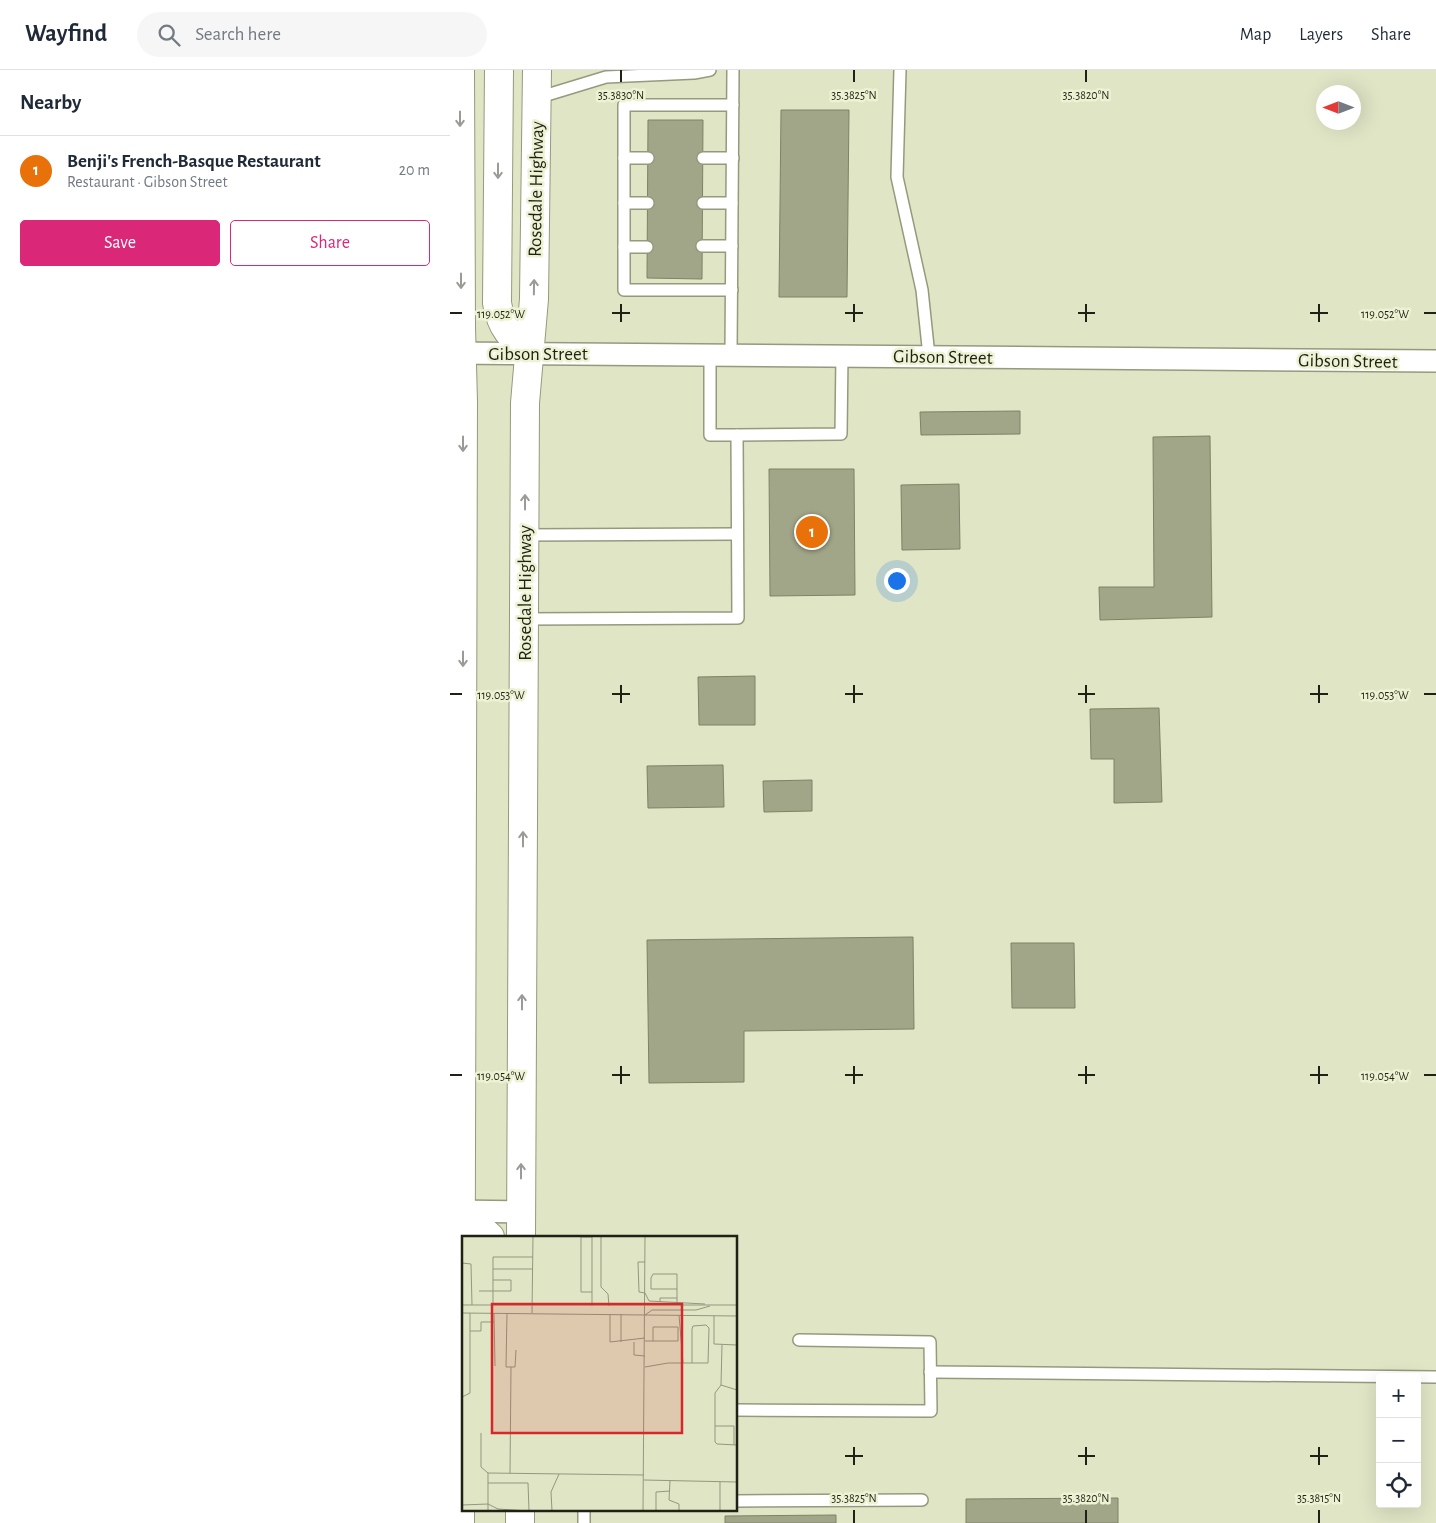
<!DOCTYPE html>
<html lang="en">
<head>
<meta charset="utf-8">
<style>
  body { margin:0; font-family:"Alegreya Sans",sans-serif; background:#f6f6f7; color:#1f2937 }
  .controls { position:absolute; right:15px; bottom:15px; display:grid; overflow:hidden; border-radius:5px; box-shadow:0 5px 20px #0002 }
  .controls button { width:45px; height:45px; display:grid; place-items:center; padding:0; border:0; border-bottom:1px solid #e0e1e3; background:#fff; color:#1f2937; font:25px sans-serif }
  .compass { position:absolute; left:866px; top:15px; width:45px; height:45px; border-radius:50%; background:#fff; box-shadow:0 5px 20px #0002; rotate:270deg }
  .you { position:absolute; left:446px; top:510px; width:18px; height:18px; margin:-12px; border:4px solid #fff; border-radius:50%; background:#1a73e8; box-shadow:0 0 0 8px #1a73e833 }
  .badge { display:grid; place-items:center; width:32px; height:32px; border-radius:50%; background:#db2777; color:#fff; font-size:16px; font-weight:700 }
  .pin { position:absolute; translate:-50% -50%; border:2px solid #fff; box-shadow:0 1px 5px #0006 }
  .list { margin:0; padding:0; list-style:none }
  h2 { display:flex; justify-content:space-between; align-items:center; height:65px; margin:0; padding:0 20px; font-size:21px }
  h2 small { font-size:16px; font-weight:400; color:#747a83 }
  .list li { display:grid; grid-template-columns:32px 1fr auto; gap:15px; align-items:center; box-sizing:border-box; height:70px; padding:0 20px; border-top:1px solid #e0e1e3 }
  .list b { display:block; font-size:19px; white-space:nowrap }
  .list p { margin:0; font-size:16px; white-space:nowrap; color:#747a83 }
  .list em { font-size:16px; font-style:normal; color:#747a83 }
  .actions { display:flex; gap:10px; padding:15px 20px }
  .actions a { flex:1; padding:11px 0; border:1px solid #db2777; border-radius:5px; text-align:center; font-size:18px; color:#db2777 }
  .actions .main { background:#db2777; color:#fff }
  .icon { flex:none; width:28px; height:28px; fill:none; stroke:currentColor; stroke-width:2; stroke-linecap:round; stroke-linejoin:round }
  .map { position:relative; flex:none; width:986px; height:1453px; overflow:hidden }
  header { display:flex; align-items:center; gap:30px; box-sizing:border-box; height:70px; padding:0 25px; background:#fff; border-bottom:1px solid #e0e1e3 }
  header strong { font-size:24px }
  nav { display:flex; gap:28px; margin-inline-start:auto; font-size:18px }
  .search { width:350px; height:45px; background:#f6f6f7; display:flex; align-items:center; gap:12px; box-sizing:border-box; padding:0 18px; border-radius:28px; color:#747a83; font-size:19px }
  main { display:flex }
  aside { flex:1; background:#fff }
  .map>svg:first-child { display:block }
  .building { fill:#a1a689; stroke:#7e8266 }
  .lines { fill:none; stroke-linecap:round; stroke-linejoin:round }
  .service-casing { stroke:#959a7d; stroke-width:14 }
  .minor-casing { stroke:#959a7d; stroke-width:24 }
  .primary-casing { stroke:#959a7d; stroke-width:30 }
  .service { stroke:#fff; stroke-width:11 }
  .minor { stroke:#fff; stroke-width:21 }
  .primary { stroke:#fff; stroke-width:28 }
  .oneway { stroke:#9a9b96 }
  .ticks { fill:none; stroke:#1f2115; stroke-width:2 }
  .labels { text-anchor:middle; stroke-width:5; stroke-linejoin:round; paint-order:stroke }
  .street-label { font-size:19px; fill:#1f2115; stroke:#edf2d3 }
  .inset-road { fill:none; stroke:#93977f; stroke-width:1 }
  .view { fill:#d62828; fill-opacity:0.15; stroke:#d62828; stroke-width:2.5 }
  .inset-edge { fill:none; stroke:#1f2115; stroke-width:2.5 }
  .ticks-label { font-size:12px; text-anchor:middle; fill:#1f2115; stroke:#edf2d3; stroke-width:5; stroke-linejoin:round; paint-order:stroke }
</style>
</head>
<body>
<header>
<strong>Wayfind</strong>
<div class="search"><svg class="icon" aria-label="search" viewBox="0 0 24 24"><circle cx="10" cy="10" r="6"/><path d="M15 15l6 6"/></svg>Search here</div>
<nav><a>Map</a><a>Layers</a><a>Share</a></nav>
</header>
<main>
<aside>
<h2>Nearby<small></small></h2>
<ul class="list">
<li><span class="badge" style="background:#e8710a">1</span><div><b>Benji's French-Basque Restaurant</b><p>Restaurant · Gibson Street</p></div><em>20 m</em></li>
</ul>
<div class="actions"><a class="main">Save</a><a>Share</a></div>
</aside>
<div class="map">
<svg width="986" height="1453" viewBox="0 0 986 1453">
  <rect width="100%" height="100%" fill="#e0e5c6"/>
  <g class="building">
    <path d="M331,40h68l-2,187h-68z"/>
    <path d="M198,50h55l-1,159 -55,-1z"/>
    <path d="M570,341v23l-99,1 -1,-23z"/>
    <path d="M760,366l2,181 -112,3 -1,-33h55l-1,-150z"/>
    <path d="M319,399h85l1,126 -85,1z"/>
    <path d="M509,414l1,65 -58,1 -1,-65z"/>
    <path d="M305,606v49h-56l-1,-48z"/>
    <path d="M709,638l3,94 -48,1v-44h-23l-1,-50z"/>
    <path d="M273,695l1,42 -76,1 -1,-42z"/>
    <path d="M362,710v31l-48,1 -1,-31z"/>
    <path d="M463,867l1,92 -170,2v51l-95,1 -2,-143z"/>
    <path d="M561,873h63l1,65h-63z"/>
    <path d="M668,1428v25h-152v-24z"/>
    <path d="M386,1445v8h-111v-7z"/>
  </g>
  <g class="lines">
    <defs>
      <g id="service">
        <path d="M450,0l-3,107 25,113 7,66"/>
        <path d="M87,28l69,-21 88,-4 16,-3"/>
        <path d="M174,88h24"/>
        <path d="M253,88h30"/>
        <path d="M174,133h24"/>
        <path d="M253,133h29"/>
        <path d="M252,176h30"/>
        <path d="M174,177h23"/>
        <path d="M282,220h-108v-185h109"/>
        <path d="M281,284l2,-284"/>
        <path d="M287,365l104,-1 1,-79"/>
        <path d="M74,465l213,-1"/>
        <path d="M74,549l214,-1 -1,-183h-27v-81"/>
        <path d="M480,1302l506,5"/>
        <path d="M286,1340l195,1 -1,-69 -131,-2"/>
        <path d="M286,1431l186,-1"/>
        <path d="M134,1453v-14"/>
      </g>
      <g id="minor">
        <path d="M0,283l986,8"/>
        <path d="M4,1141l67,1"/>
      </g>
      <g id="primary">
        <path d="M49,0l-2,233c4,25 14,34 33,50"/>
        <path d="M11,1141l29,26"/>
        <path d="M71,1167l4,-834 9,-104 3,-229"/>
        <path d="M10,1453l3,-1121 -2,-75 -1,-257"/>
        <path d="M70,1453v-14"/>
      </g>
    </defs>
    <use href="#service" class="service-casing"/>
    <use href="#minor" class="minor-casing"/>
    <use href="#primary" class="primary-casing"/>
    <use href="#service" class="service"/>
    <use href="#minor" class="minor"/>
    <use href="#primary" class="primary"/>
  </g>
  <defs><path id="oneway-shaft" d="M-6 0H5M1.5-3L5.5 0L1.5 3" fill="none" stroke-width="1.6" stroke-linecap="round" stroke-linejoin="round" transform="scale(1.25)"/></defs>
  <g class="oneway">
    <use href="#oneway-shaft" transform="translate(10 49) rotate(90)"/>
    <use href="#oneway-shaft" transform="translate(48 101) rotate(90)"/>
    <use href="#oneway-shaft" transform="translate(11 211) rotate(90)"/>
    <use href="#oneway-shaft" transform="translate(84 217) rotate(-89)"/>
    <use href="#oneway-shaft" transform="translate(13 374) rotate(90)"/>
    <use href="#oneway-shaft" transform="translate(75 432) rotate(-90)"/>
    <use href="#oneway-shaft" transform="translate(13 589) rotate(90)"/>
    <use href="#oneway-shaft" transform="translate(73 769) rotate(-90)"/>
    <use href="#oneway-shaft" transform="translate(72 932) rotate(-90)"/>
    <use href="#oneway-shaft" transform="translate(71 1101) rotate(-90)"/>
  </g>
  <path class="ticks" d="M171,0v12M404,0v12M636,0v12M171,234v18M404,234v18M636,234v18M869,234v18M0,243h12M162,243h18M395,243h18M628,243h17M860,243h18M974,243h12M171,615v18M404,615v18M636,615v18M869,615v18M0,624h12M162,624h18M395,624h18M628,624h17M860,624h18M974,624h12M171,996v18M404,996v18M636,996v18M869,996v18M0,1005h12M162,1005h18M395,1005h18M628,1005h17M860,1005h18M974,1005h12M404,1377v18M636,1377v18M869,1377v18M395,1386h18M628,1386h17M860,1386h18M404,1440v13M636,1440v13M869,1440v13"/>
  <g class="labels">
    <g class="street-label">
      <text transform="translate(85 119) rotate(-89)" y="7">Rosedale Highway</text>
      <text x="88" y="290">Gibson Street</text>
      <text transform="translate(493 286) rotate(1)" y="7">Gibson Street</text>
      <text transform="translate(898 290) rotate(1)" y="7">Gibson Street</text>
      <text transform="translate(74 523) rotate(-90)" y="7">Rosedale Highway</text>
    </g>
  </g>
  <g transform="translate(12 1166)">
    <rect width="275" height="275" fill="#e0e5c6"/>
    <path class="inset-road" d="M139,0v51l7,7 1,12M0,27l9,1 1,41M31,33h40M215,53h-26v-11l2,-4h24v28M17,55h32v-11h-18M130,56h-11v-55h11M183,57l-6,-1 -1,-30h7M183,57l4,8 56,3M198,66v-4h17M0,69h275M31,69v-48h40M130,70v-70M0,77l275,3M8,77v18h11v-9h13M32,77l1,53M45,77l-1,54h9l1,-17M70,77l1,-77M148,78v28l35,-4M159,78v28M183,79l7,-5h44l14,-4M217,79l4,48M252,80v28l23,1M183,105h33M191,105v-14h25v14M172,106v13l11,1M260,109l-1,40 16,5M183,131l23,-4h40l1,-35 -3,-3 -13,1 -1,3v34M259,149l-6,8v49l2,2 20,1M0,161l8,-4v-62M253,190h19v19M19,197v34l7,6M48,237l1,-106M182,244l93,2M208,245l-1,19 10,4v7M258,246v29M26,247h40l1,28 -31,-2 -10,-5v7M0,269l26,-1v-31l156,2M90,275l-1,-19 8,-18M181,275l2,-275M194,275v-19l14,-1"/>
    <path class="view" d="M30,68h190v129h-190z"/>
    <rect width="275" height="275" class="inset-edge"/>
  </g>
  <g class="ticks-label">
    <text x="171" y="29">35.3830°N</text>
    <text x="404" y="29">35.3825°N</text>
    <text x="636" y="29">35.3820°N</text>
    <text x="935" y="248">119.052°W</text>
    <text x="51" y="248">119.052°W</text>
    <text x="935" y="629">119.053°W</text>
    <text x="51" y="629">119.053°W</text>
    <text x="935" y="1010">119.054°W</text>
    <text x="51" y="1010">119.054°W</text>
    <text x="404" y="1432">35.3825°N</text>
    <text x="636" y="1432">35.3820°N</text>
    <text x="869" y="1432">35.3815°N</text>
  </g>
</svg>
<div class="controls">
<button>+</button>
<button>−</button>
<button><svg class="icon" aria-label="locate" viewBox="0 0 24 24"><circle cx="12" cy="12" r="6"/><path d="M12 2v4M12 18v4M2 12h4M18 12h4"/></svg></button>
</div>
<svg class="compass" viewBox="-18 -18 36 36"><path d="M0-13l5 13h-10z" fill="#e53935"/><path d="M0 13l5-13h-10z" fill="#747a83"/></svg>
<div class="you"></div>
<div class="pin badge" style="left:362px;top:462px;background:#e8710a">1</div>
</div>
</main>
</body>
</html>
